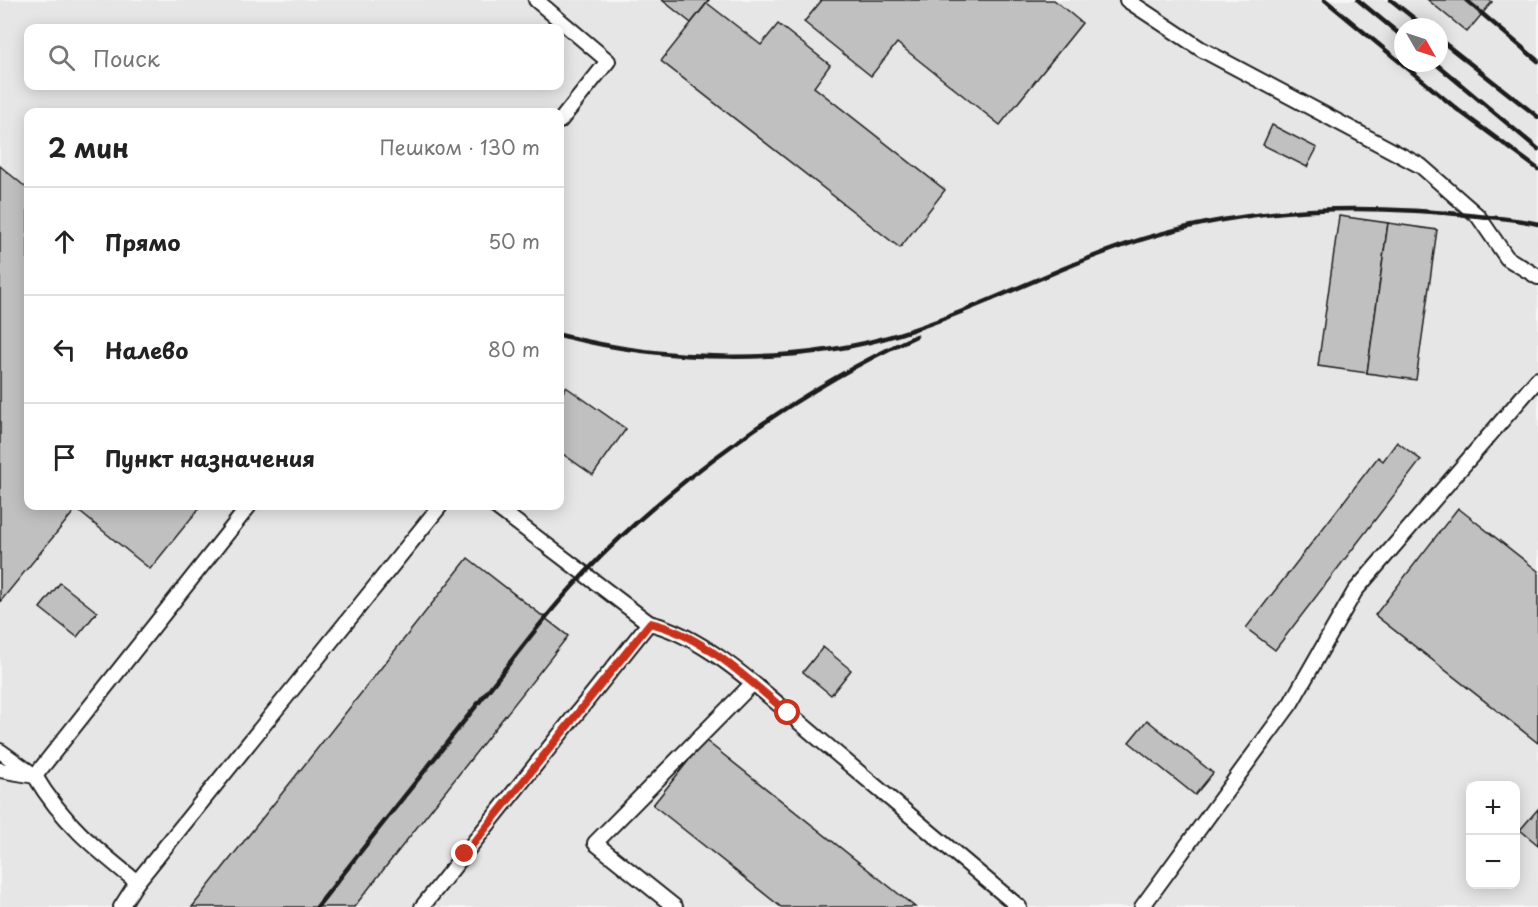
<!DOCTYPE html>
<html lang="ru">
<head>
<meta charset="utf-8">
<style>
  body { margin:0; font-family:"Playpen Sans",sans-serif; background:#f6f6f6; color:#222 }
  .controls { position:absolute; right:18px; bottom:18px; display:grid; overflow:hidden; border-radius:12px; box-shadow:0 3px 15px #0003 }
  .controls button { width:54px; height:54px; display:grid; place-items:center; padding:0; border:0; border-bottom:2px solid #e0e0e0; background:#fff; color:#222; font:30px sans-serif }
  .compass { position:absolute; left:1394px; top:18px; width:54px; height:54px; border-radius:50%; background:#fff; box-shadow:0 3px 15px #0003; rotate:129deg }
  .stop { position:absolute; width:18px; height:18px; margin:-14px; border:4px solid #c8321e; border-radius:50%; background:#fff }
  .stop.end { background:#c8321e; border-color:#fff; box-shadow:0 2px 6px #0008 }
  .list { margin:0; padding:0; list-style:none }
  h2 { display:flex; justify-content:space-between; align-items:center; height:78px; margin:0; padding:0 24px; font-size:26px }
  h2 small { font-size:20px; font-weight:400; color:#767676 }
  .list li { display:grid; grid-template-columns:39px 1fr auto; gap:18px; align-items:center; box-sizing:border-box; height:108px; padding:0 24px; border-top:2px solid #e0e0e0 }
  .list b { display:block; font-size:22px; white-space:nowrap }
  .list em { font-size:20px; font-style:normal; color:#767676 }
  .icon { flex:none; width:33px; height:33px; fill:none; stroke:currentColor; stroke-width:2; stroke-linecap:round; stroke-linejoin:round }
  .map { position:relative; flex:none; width:1538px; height:907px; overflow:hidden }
  .search { position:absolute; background:#fff; box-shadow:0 3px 15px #0003; left:24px; top:24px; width:540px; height:66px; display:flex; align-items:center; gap:15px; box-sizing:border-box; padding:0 21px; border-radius:12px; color:#767676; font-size:22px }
  .panel { position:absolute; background:#fff; box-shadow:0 3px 15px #0003; left:24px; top:108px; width:540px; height:402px; border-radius:12px }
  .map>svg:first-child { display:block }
  .built { fill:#e6e6e6; fill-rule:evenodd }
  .building { fill:#c0c0c0; stroke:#1c1c1c; stroke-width:1.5 }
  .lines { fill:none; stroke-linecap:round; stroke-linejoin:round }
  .service-casing { stroke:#1c1c1c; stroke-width:18 }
  .service { stroke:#fff; stroke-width:14 }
  .rail { stroke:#1c1c1c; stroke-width:4.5 }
  .route { stroke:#c8321e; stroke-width:8 }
</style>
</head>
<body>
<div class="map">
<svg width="1538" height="907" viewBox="0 0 1538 907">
  <rect width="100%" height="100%" fill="#f6f6f6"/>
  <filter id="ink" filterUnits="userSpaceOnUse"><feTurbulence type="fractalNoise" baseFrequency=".0167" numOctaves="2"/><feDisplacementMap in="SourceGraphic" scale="12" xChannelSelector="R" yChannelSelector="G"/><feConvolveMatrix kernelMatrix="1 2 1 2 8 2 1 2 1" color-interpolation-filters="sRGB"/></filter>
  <g filter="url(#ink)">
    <path class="built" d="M0,0h1538v907h-1538zM1403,27h36v36h-36zM28,28h532v58h-532zM28,112h532v394h-532zM1470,786h46v98h-46z"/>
    <g class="building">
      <path d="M662,0h47l-18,23z"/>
      <path d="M822,0h232l28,23 -82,102 -103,-82 -26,33 -67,-54z"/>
      <path d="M1428,0h61l3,2 -25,30z"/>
      <path d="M707,3l54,42 17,-21 52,41 -16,22 131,103 -45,58 -239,-187z"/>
      <path d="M1272,125l45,23 -10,19 -44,-22z"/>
      <path d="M0,166l28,23v317h173l-51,63 -74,-60 -76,93z"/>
      <path d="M1339,216l49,7 -21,150 -49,-7z"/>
      <path d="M1388,223l49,7 -21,150 -49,-7z"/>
      <path d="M566,387l60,42 -33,46 -33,-23v-55z"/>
      <path d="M1397,442l24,18 -146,190 -29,-22 132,-171 5,4z"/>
      <path d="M1458,508l80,63v172l-163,-128z"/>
      <path d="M468,558l100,78 -214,271h-162z"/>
      <path d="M60,583l37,29 -20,25 -37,-29z"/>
      <path d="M823,647l28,23 -20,25 -28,-23z"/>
      <path d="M1147,720l66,53 -18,22 -66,-53z"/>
      <path d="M705,740l210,167h-134l-128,-102z"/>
      <path d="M1538,809v36l-18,-15z"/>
    </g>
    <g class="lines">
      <defs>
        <g id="service">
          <path d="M536,0l72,61 -48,60"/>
          <path d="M1127,0l74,49 220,117 57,50 29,42 31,19"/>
          <path d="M649,623c61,14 127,81 175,120 65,55 130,109 195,164"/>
          <path d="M0,751l35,25 214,-270"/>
          <path d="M0,770l35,6c27,46 61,73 102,106"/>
          <path d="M121,907l16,-25 303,-376"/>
          <path d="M422,907l227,-284 -154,-117"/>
          <path d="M675,907l-80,-64 157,-159"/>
          <path d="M1142,907l149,-204 64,-112 183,-212"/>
        </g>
      </defs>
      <use href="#service" class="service-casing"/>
      <use href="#service" class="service"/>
      <g class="rail">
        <path d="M1325,0l133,110 80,59"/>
        <path d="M1358,0l45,37"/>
        <path d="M1391,0l34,27"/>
        <path d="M1466,0l72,61"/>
        <path d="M1439,39l99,78"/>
        <path d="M1435,63l103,86"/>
        <path d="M560,335c103,27 236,31 339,-1 84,-26 161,-69 244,-95 110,-34 222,-35 335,-23 20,2 40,3 60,8"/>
        <path d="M317,907c54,-69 108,-137 163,-206 33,-42 66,-87 103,-126 88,-94 216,-185 333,-239"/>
      </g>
    </g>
  </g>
  <g class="lines" filter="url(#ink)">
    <path class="route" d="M465,854l185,-231c53,12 97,56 138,90"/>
  </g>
</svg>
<div class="controls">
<button>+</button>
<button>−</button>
</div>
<svg class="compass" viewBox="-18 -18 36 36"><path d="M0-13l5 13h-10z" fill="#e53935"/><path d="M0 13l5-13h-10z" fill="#767676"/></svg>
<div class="stop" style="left:788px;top:713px"></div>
<div class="stop end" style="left:465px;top:854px"></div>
<div class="search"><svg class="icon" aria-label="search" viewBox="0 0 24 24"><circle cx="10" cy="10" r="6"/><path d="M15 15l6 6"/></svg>Поиск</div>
<section class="panel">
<h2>2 мин<small>Пешком · 130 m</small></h2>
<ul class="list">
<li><svg class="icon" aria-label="ahead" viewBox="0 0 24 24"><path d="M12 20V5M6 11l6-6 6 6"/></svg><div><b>Прямо</b></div><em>50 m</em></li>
<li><svg class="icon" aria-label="left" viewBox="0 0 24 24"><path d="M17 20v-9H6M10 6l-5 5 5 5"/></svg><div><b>Налево</b></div><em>80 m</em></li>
<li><svg class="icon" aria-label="arrive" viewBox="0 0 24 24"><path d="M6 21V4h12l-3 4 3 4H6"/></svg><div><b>Пункт назначения</b></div></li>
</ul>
</section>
</div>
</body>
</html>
